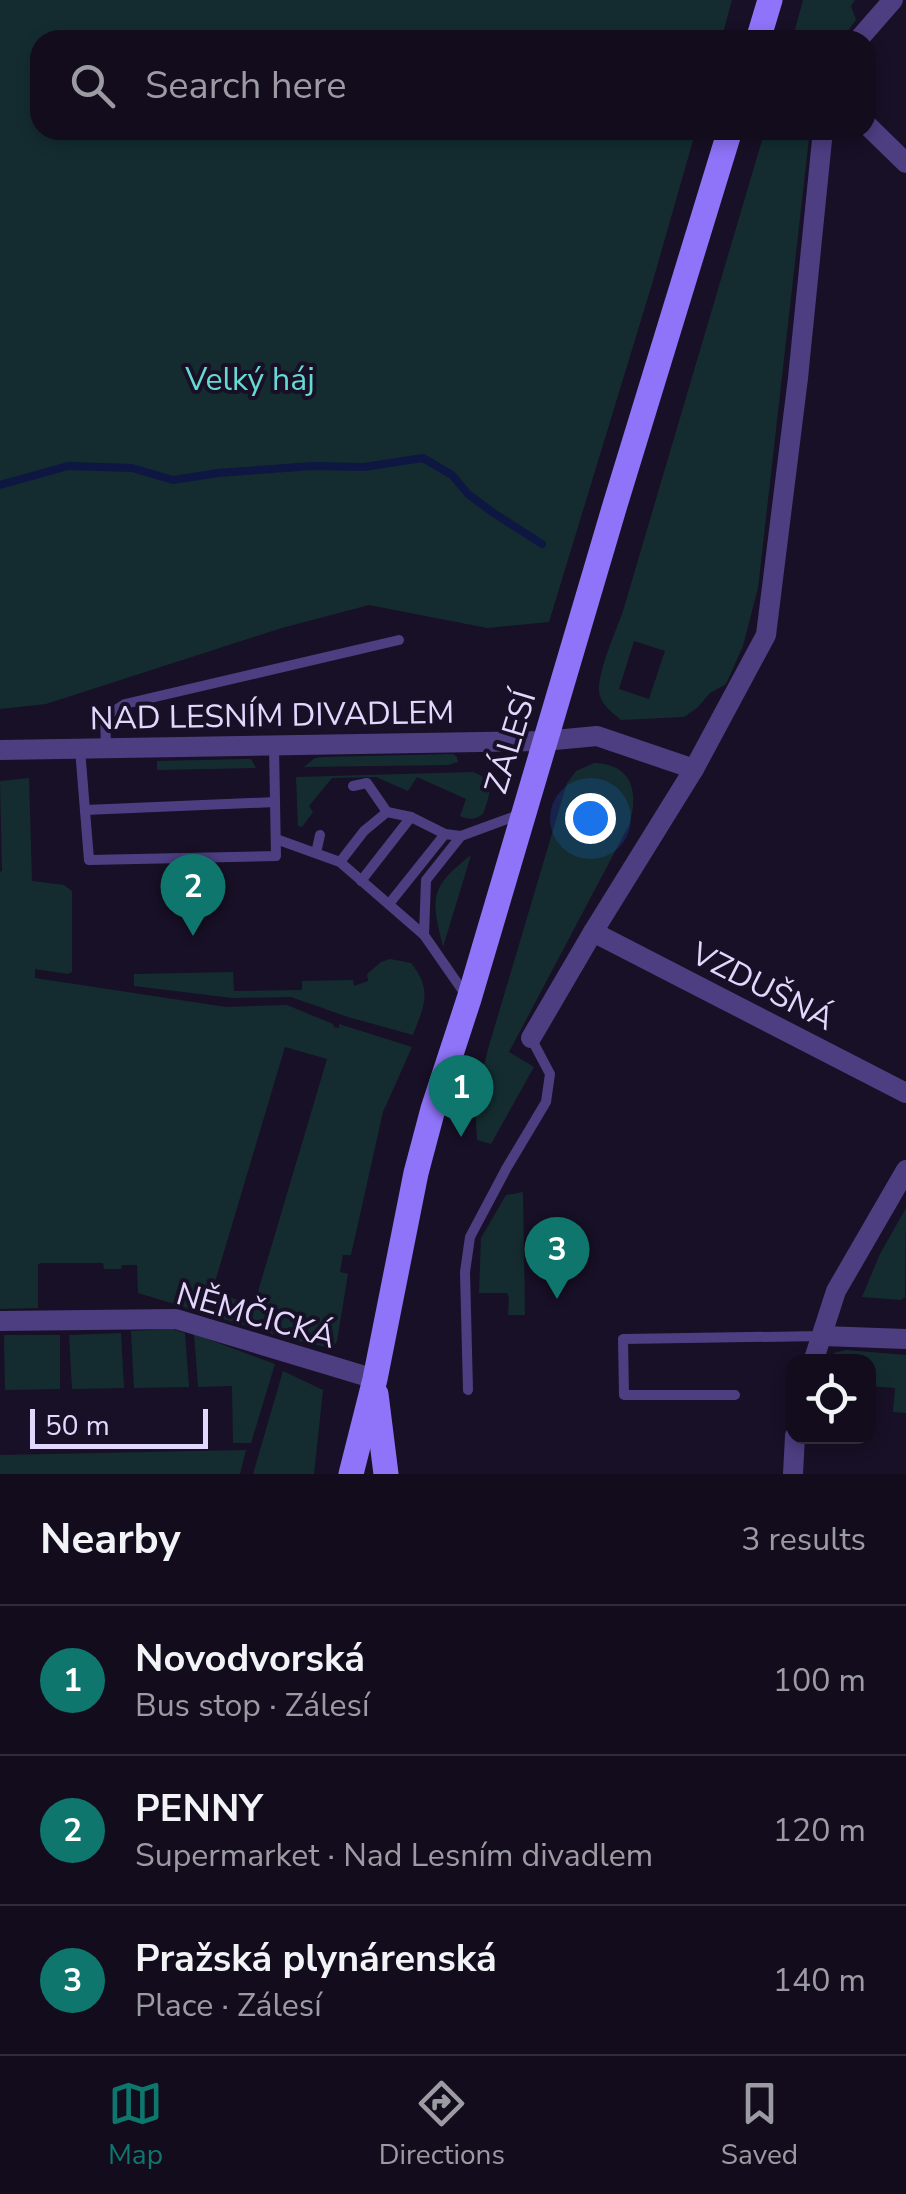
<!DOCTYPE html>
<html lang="en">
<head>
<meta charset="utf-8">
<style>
  body { margin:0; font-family:"Nunito Sans",sans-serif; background:#1b1525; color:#f1f3f6 }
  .controls { position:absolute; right:30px; bottom:30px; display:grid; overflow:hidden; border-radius:20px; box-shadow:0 5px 15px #0003 }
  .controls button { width:90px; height:90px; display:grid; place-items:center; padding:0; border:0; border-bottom:2px solid #312c3b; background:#120c1c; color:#f1f3f6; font:50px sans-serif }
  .scale { position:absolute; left:30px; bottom:25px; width:178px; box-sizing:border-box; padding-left:10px; border:5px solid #e3d7fd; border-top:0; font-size:28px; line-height:35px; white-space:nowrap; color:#e3d7fd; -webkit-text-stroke:8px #181026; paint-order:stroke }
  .you { position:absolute; left:590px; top:818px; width:35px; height:35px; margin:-25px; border:8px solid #fff; border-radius:50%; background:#1a73e8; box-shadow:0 0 0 15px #1a73e833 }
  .badge { display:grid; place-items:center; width:65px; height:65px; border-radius:50%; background:#0f766e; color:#fff; font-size:32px; font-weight:700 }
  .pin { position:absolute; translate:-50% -82px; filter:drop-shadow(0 2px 5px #0008) }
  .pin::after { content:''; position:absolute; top:52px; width:35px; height:30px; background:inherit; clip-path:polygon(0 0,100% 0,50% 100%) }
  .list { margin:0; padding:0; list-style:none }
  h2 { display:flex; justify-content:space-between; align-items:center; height:130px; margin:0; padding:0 40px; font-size:42px }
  h2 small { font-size:32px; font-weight:400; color:#9c9ba3 }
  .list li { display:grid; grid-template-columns:65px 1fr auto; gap:30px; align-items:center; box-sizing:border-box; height:150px; padding:0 40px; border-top:2px solid #312c3b }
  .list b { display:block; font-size:38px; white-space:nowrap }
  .list p { margin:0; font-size:32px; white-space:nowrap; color:#9c9ba3 }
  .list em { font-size:32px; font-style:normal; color:#9c9ba3 }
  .icon { flex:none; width:55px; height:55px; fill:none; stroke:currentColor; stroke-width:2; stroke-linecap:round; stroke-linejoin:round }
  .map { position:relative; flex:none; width:906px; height:1474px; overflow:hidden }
  .search { position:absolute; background:#120c1c; box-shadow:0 5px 15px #0003; left:30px; right:30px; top:30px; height:110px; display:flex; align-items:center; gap:25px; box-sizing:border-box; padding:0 35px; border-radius:30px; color:#9c9ba3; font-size:38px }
  .sheet { height:580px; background:#120c1c }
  nav { display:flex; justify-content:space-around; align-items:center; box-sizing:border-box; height:140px; border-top:2px solid #312c3b; background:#120c1c; font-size:28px; color:#9c9ba3 }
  nav a { display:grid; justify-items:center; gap:5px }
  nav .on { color:#0f766e }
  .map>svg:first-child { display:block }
  .green { fill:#142c30; fill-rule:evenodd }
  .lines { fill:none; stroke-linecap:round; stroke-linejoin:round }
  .stream { stroke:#0d1742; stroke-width:8 }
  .service { stroke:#4d3e82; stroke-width:10 }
  .minor { stroke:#4d3e82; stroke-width:20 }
  .secondary { stroke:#8f73f8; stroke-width:25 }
  .labels { text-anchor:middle; stroke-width:8; stroke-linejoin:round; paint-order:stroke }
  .park-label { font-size:32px; fill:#66dad2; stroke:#181026 }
  .street-label { font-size:32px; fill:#e3d7fd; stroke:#181026 }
</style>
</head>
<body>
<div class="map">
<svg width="906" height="1474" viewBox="0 0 906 1474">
  <rect width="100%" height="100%" fill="#181026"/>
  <g class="green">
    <path d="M0,0h732l-11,40h-681v90h656l-44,154 -103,338 -62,6 -118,-23 -87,23 -236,76 -46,5z"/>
    <path d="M803,0h52l-4,6 5,14 -15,20h-49z"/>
    <path d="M765,130h45l-52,458 -15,58 -17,38 -16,9 -13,15 -13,9 -63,3c-8,-7 -18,-14 -21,-24 -6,-17 17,-67 23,-85zM634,641l31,10 -16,48 -30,-10z"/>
    <path d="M453,754l4,3 1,5 -10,3 -144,2 11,-9 7,-1z"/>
    <path d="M244,759h7l5,9 -99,2v-9z"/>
    <path d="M594,763c39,1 45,30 35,62l-120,227 25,15 -43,77 -14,-4 -2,-36 13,-55 79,-266 9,-12z"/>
    <path d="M473,772c23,8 17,23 10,42 -9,6 -14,6 -23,2l6,-17 -49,-22 -9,14 -32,-14 -44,1 -23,28 4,6 -11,15 -4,-1 -2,-49z"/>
    <path d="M29,778l3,103 32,4 8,6v81l-4,2 -33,-5v9l191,29 61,-2 46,19 1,3 5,1v-4l73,23 -29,65 -32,143h-8l-3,17 8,2 -11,67 -3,5 -8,1 -33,-7 -155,-47 -1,-28h-15l-1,4h-17l-1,-6h-62l-3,2v43l-38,1v-437l2,-1 -2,-90zM285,1047l42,12 -73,246 -42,-13z"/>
    <path d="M471,855l-28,92c-12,-50 -14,-59 28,-92z"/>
    <path d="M390,959l21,4c22,27 13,43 2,72l-65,-18 -57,-20 -59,1 -98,-12v-12l99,-2 1,19 68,-1v-9l51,-1 1,6 14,-5 -1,-7 14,-12z"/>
    <path d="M523,1192l2,123h-17l1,-18 -2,-4h-28l2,-55 25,-43z"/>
    <path d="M906,1208l-1,89 -4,3 -39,-3 18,-43z"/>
    <path d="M172,1329l13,4 4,54 -55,1 -3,-57z"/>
    <path d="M121,1333l3,55 -52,1 -3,-54z"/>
    <path d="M194,1334l81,30 -24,79h-18l-1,-57 -34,1z"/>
    <path d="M4,1335h56v54l-55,1z"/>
    <path d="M846,1350l60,5v58l-13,-1 2,-24 -26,-2 -1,-24 -36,-1 2,-8z"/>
    <path d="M283,1371l40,19 -9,84h-61z"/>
    <path d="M246,1450l-6,24h-240v-19z"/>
  </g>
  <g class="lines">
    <path class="stream" d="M0,485l68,-19 64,2 41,12 45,-7 95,-7 51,1 59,-9 29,17 16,19 24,18 50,32"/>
    <g class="service">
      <path d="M106,747l-1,-30 20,-13 274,-64"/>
      <path d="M80,749l9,111 187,-4 -2,-110"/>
      <path d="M353,786l14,-3 20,29"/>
      <path d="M85,810l190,-8"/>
      <path d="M276,839l64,23 24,-31 23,-19 24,5 34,17 16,2"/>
      <path d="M316,853l4,-18"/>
      <path d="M340,862l84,73 41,59"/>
      <path d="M361,881l50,-64"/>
      <path d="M389,904l56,-70"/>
      <path d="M424,935l2,-55 35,-44 60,-22"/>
      <path d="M468,1390l-3,-118 5,-35 36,-68 40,-67 4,-28 -19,-36"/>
      <path d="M735,1395h-111l-1,-56 199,-3"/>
    </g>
    <g class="minor">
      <path d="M858,40l35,-40"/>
      <path d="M866,124l40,39"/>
      <path d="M0,750l544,-9 53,-5 97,33"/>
      <path d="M593,932l313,161"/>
      <path d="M531,1038l62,-106 101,-163 72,-134 32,-257 25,-248"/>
      <path d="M0,1321l176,-2 199,60"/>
      <path d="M823,1336l83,3"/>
      <path d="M813,1362l23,-71 70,-121"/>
      <path d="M793,1474l2,-38"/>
    </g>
    <g class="secondary">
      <path d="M758,40l12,-40"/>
      <path d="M376,1394l10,80"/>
      <path d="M351,1474l24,-95 41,-206 17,-64 36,-110 146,-494 115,-375"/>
    </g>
  </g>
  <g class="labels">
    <g class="park-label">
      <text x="250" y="390">Velký háj</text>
    </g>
    <g class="street-label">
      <text transform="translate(272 715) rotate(-1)" y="11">NAD LESNÍM DIVADLEM</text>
      <text transform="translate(510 742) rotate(-73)" y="11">ZÁLESÍ</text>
      <text transform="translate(763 986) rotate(27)" y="11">VZDUŠNÁ</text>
      <text transform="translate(256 1315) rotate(16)" y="11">NĚMČICKÁ</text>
    </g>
  </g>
</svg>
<div class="controls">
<button><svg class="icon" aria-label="locate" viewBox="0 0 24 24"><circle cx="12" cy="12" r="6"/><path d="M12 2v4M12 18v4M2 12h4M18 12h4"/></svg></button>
</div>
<div class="scale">50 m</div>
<div class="you"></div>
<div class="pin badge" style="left:461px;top:1137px">1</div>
<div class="pin badge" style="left:193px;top:936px">2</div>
<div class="pin badge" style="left:557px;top:1299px">3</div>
<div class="search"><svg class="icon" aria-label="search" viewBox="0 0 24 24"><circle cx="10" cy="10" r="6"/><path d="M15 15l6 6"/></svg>Search here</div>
</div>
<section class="sheet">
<h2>Nearby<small>3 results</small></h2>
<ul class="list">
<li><span class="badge">1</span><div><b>Novodvorská</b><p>Bus stop · Zálesí</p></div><em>100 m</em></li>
<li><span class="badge">2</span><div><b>PENNY</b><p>Supermarket · Nad Lesním divadlem</p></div><em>120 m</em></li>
<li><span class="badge">3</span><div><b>Pražská plynárenská</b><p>Place · Zálesí</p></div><em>140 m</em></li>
</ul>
</section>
<nav>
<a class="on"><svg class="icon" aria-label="map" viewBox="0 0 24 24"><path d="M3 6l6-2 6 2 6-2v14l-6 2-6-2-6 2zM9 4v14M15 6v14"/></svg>Map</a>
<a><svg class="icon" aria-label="directions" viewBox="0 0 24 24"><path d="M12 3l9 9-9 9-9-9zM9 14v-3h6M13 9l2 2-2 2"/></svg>Directions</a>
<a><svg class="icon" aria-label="saved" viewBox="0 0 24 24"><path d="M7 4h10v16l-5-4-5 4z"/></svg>Saved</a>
</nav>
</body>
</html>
